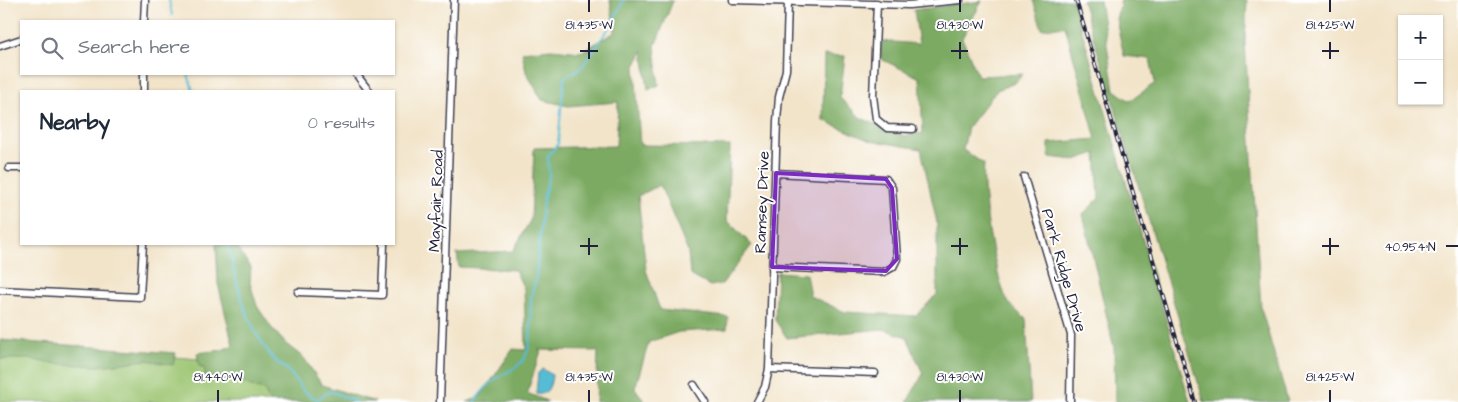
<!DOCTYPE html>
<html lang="en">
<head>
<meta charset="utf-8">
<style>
  body { margin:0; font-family:"Architects Daughter",sans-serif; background:#f2f2f3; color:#1f2937 }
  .controls { position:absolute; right:15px; top:15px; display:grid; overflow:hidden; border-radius:0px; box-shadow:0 1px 4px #0004 }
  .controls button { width:45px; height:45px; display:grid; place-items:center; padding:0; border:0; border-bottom:1px solid #e0e1e3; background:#fff; color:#1f2937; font:25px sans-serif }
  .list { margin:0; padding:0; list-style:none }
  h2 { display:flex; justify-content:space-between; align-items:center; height:65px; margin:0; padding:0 20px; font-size:21px }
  h2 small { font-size:16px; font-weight:400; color:#747a83 }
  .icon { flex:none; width:28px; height:28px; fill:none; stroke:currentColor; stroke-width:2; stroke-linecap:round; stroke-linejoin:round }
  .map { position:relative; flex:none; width:1458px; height:402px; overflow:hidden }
  .search { position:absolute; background:#fff; box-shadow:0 1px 4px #0004; left:20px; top:20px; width:375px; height:55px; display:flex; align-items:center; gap:12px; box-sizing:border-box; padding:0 18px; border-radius:0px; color:#747a83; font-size:19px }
  .panel { position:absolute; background:#fff; box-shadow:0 1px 4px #0004; left:20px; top:90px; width:375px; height:155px; border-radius:0px }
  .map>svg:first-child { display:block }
  .green { fill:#9bc470; stroke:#5e7356 }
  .forest { fill:#7caa62; stroke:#4f664e }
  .water { fill:#56bcd4; stroke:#3c6f88 }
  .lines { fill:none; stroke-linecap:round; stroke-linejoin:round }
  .stream { stroke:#56bcd4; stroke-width:2 }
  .minor-casing { stroke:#413f50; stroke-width:9 }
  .minor { stroke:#fff; stroke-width:6 }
  .rail-casing { stroke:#22223b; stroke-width:4 }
  .rail { stroke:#fff; stroke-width:2; stroke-dasharray:5.5; stroke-linecap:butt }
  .marked { fill:#7b2cbf; fill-opacity:0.2; stroke:#7b2cbf; stroke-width:4; stroke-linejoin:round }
  .ticks { fill:none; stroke:#22223b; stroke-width:2 }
  .labels { text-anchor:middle; stroke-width:4; stroke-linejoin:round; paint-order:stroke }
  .street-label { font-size:16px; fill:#22223b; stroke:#fff }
  .ticks-label { font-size:12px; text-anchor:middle; fill:#22223b; stroke:#fff; stroke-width:4; stroke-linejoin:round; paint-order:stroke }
</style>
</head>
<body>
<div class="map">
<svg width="1458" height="402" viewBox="0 0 1458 402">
  <rect width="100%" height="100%" fill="#fff"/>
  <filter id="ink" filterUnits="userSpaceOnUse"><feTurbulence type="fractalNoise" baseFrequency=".02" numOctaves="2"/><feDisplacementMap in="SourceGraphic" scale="10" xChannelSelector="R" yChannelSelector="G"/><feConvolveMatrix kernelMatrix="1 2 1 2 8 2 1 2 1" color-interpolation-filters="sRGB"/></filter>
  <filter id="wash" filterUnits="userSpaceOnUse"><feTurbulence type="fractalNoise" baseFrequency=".0096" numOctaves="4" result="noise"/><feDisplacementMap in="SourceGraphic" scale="20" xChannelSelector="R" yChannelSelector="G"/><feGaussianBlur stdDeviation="1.12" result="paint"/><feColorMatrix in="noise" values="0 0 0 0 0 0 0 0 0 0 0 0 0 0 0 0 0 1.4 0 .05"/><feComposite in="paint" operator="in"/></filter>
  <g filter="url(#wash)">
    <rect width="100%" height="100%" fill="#f2e4c9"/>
    <path class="green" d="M0,345l201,14 133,43h-334z"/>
    <g class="forest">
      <path d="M610,0l63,1 -18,45 4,39 -11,5 -5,-39 -8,15 5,79 90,1 -3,74 25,25 -30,39 -12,2 -20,-11 -2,-23 -28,-67 -22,11 8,74 14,40 68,7 -1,12 -48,3 -30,10 -14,46 10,14h-49l2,-51 -60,-1 3,1 -14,42 22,9h-82l13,-5 33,-48 13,1 -2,-61 -9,-19 -56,-3 -2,-13 56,-3 18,-32 3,-71 82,-2 2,-44 -50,4 -26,-6 -16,-28 -4,-20 29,-3 30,3 34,-20z"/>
      <path d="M1033,0h40l117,402h-75l-1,-54 -31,-134 16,-16 -3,-45 -21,7 -26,-3v-14l47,-4 -31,-113 -23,3z"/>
      <path d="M1082,0h18l14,90 16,11 25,-18 -5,-24 -26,-3 -8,-37 5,-19h126l-2,42 16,266 27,94h-84z"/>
      <path d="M982,1l-20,37 16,38 45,-2 -8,9 -18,7 -23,29 -6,8 -5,23 21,14c-3,30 10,109 23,136 4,7 13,14 19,19l5,83h-124l16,-28 -16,-37 -24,-8 -96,9 -12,-18 2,-48 29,2 4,22 35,16 71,4 21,-22v-71l-16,-74 -53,-9 -45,-20 1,-65 21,1 -5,42 21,20 43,18 19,-3 -3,-55 -39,-19v-18l38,3 -5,-34z"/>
      <path d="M216,244h21l4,10 10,13 -1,16 7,23 14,21 15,17 18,14 18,27 53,17h-105l-6,-12c-11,-2 -22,-9 -31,-11 -10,-1 -17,3 -27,-1l-2,-10 -5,-2 -2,-13 25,-3 11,-5 -15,-61z"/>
      <path d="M0,340l176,13 -3,12 -26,-5 -48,6 -51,-3 -18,-4h-30z"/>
    </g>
    <path class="water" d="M543,369l9,6c-1,10 -4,21 -16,19l2,-21z"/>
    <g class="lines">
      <g class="stream">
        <path d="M169,0l3,15"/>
        <path d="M188,74l5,17"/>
        <path d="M228,244c9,41 17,81 45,114 5,6 13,9 17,15 9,10 13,22 28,26l12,-8 26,11"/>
        <path d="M474,402c6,-8 13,-16 21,-23 9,-6 24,-11 29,-20 14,-26 0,-53 12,-79l7,-80 6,-24 -1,-20 10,-12 6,-66 18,-11 27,-39 15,-28"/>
      </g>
    </g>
  </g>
  <g filter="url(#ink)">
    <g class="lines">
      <defs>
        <g id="minor">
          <path d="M732,0l177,5 51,-5"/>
          <path d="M877,3l-4,93 3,23 11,9 26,1"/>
          <path d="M144,21l1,-21"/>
          <path d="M0,46l21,-7"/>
          <path d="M356,74l13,17"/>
          <path d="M144,91v-17"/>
          <path d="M9,168h12"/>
          <path d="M1024,177l47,158 -1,67"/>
          <path d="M772,267l112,5 9,-5 4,-8 -5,-71 -6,-9 -110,-6"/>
          <path d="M0,290l140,7 3,-53"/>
          <path d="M298,292l84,3 2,-51"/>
          <path d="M769,369l106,4"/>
          <path d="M694,385l11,17"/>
          <path d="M440,402l14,-402"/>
          <path d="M757,402l8,-15 4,-18 8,-248 2,-24 7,-27 2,-68"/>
        </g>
      </defs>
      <use href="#minor" class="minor-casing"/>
      <use href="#minor" class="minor"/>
      <defs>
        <path id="rail" d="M1076,0l119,402"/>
      </defs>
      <use href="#rail" class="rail-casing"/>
      <use href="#rail" class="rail"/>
    </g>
  </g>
  <path class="marked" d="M776,173l110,6 6,9 5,71 -11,12 -114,-4z"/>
  <path class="ticks" d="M589,0v12M960,0v12M1330,0v12M589,42v17M960,42v17M1330,42v17M580,51h18M951,51h17M1322,51h17M589,238v17M960,238v17M1330,238v17M580,246h18M951,246h17M1322,246h17M1446,246h12M218,390v12M589,390v12M960,390v12M1330,390v12"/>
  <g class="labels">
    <g class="street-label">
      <text transform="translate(435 201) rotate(-88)" y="6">Mayfair Road</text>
      <text transform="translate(761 202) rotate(-88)" y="6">Ramsey Drive</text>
      <text transform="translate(1065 270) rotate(74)" y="6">Park Ridge Drive</text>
    </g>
  </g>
  <g class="ticks-label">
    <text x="589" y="29">81.435°W</text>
    <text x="960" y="29">81.430°W</text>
    <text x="1330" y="29">81.425°W</text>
    <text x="1410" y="251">40.954°N</text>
    <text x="218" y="381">81.440°W</text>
    <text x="589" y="381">81.435°W</text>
    <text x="960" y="381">81.430°W</text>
    <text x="1330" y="381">81.425°W</text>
  </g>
</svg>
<div class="controls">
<button>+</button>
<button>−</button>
</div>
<div class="search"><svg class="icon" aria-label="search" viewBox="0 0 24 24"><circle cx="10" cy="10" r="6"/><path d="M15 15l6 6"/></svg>Search here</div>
<section class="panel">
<h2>Nearby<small>0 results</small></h2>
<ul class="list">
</ul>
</section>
</div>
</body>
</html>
